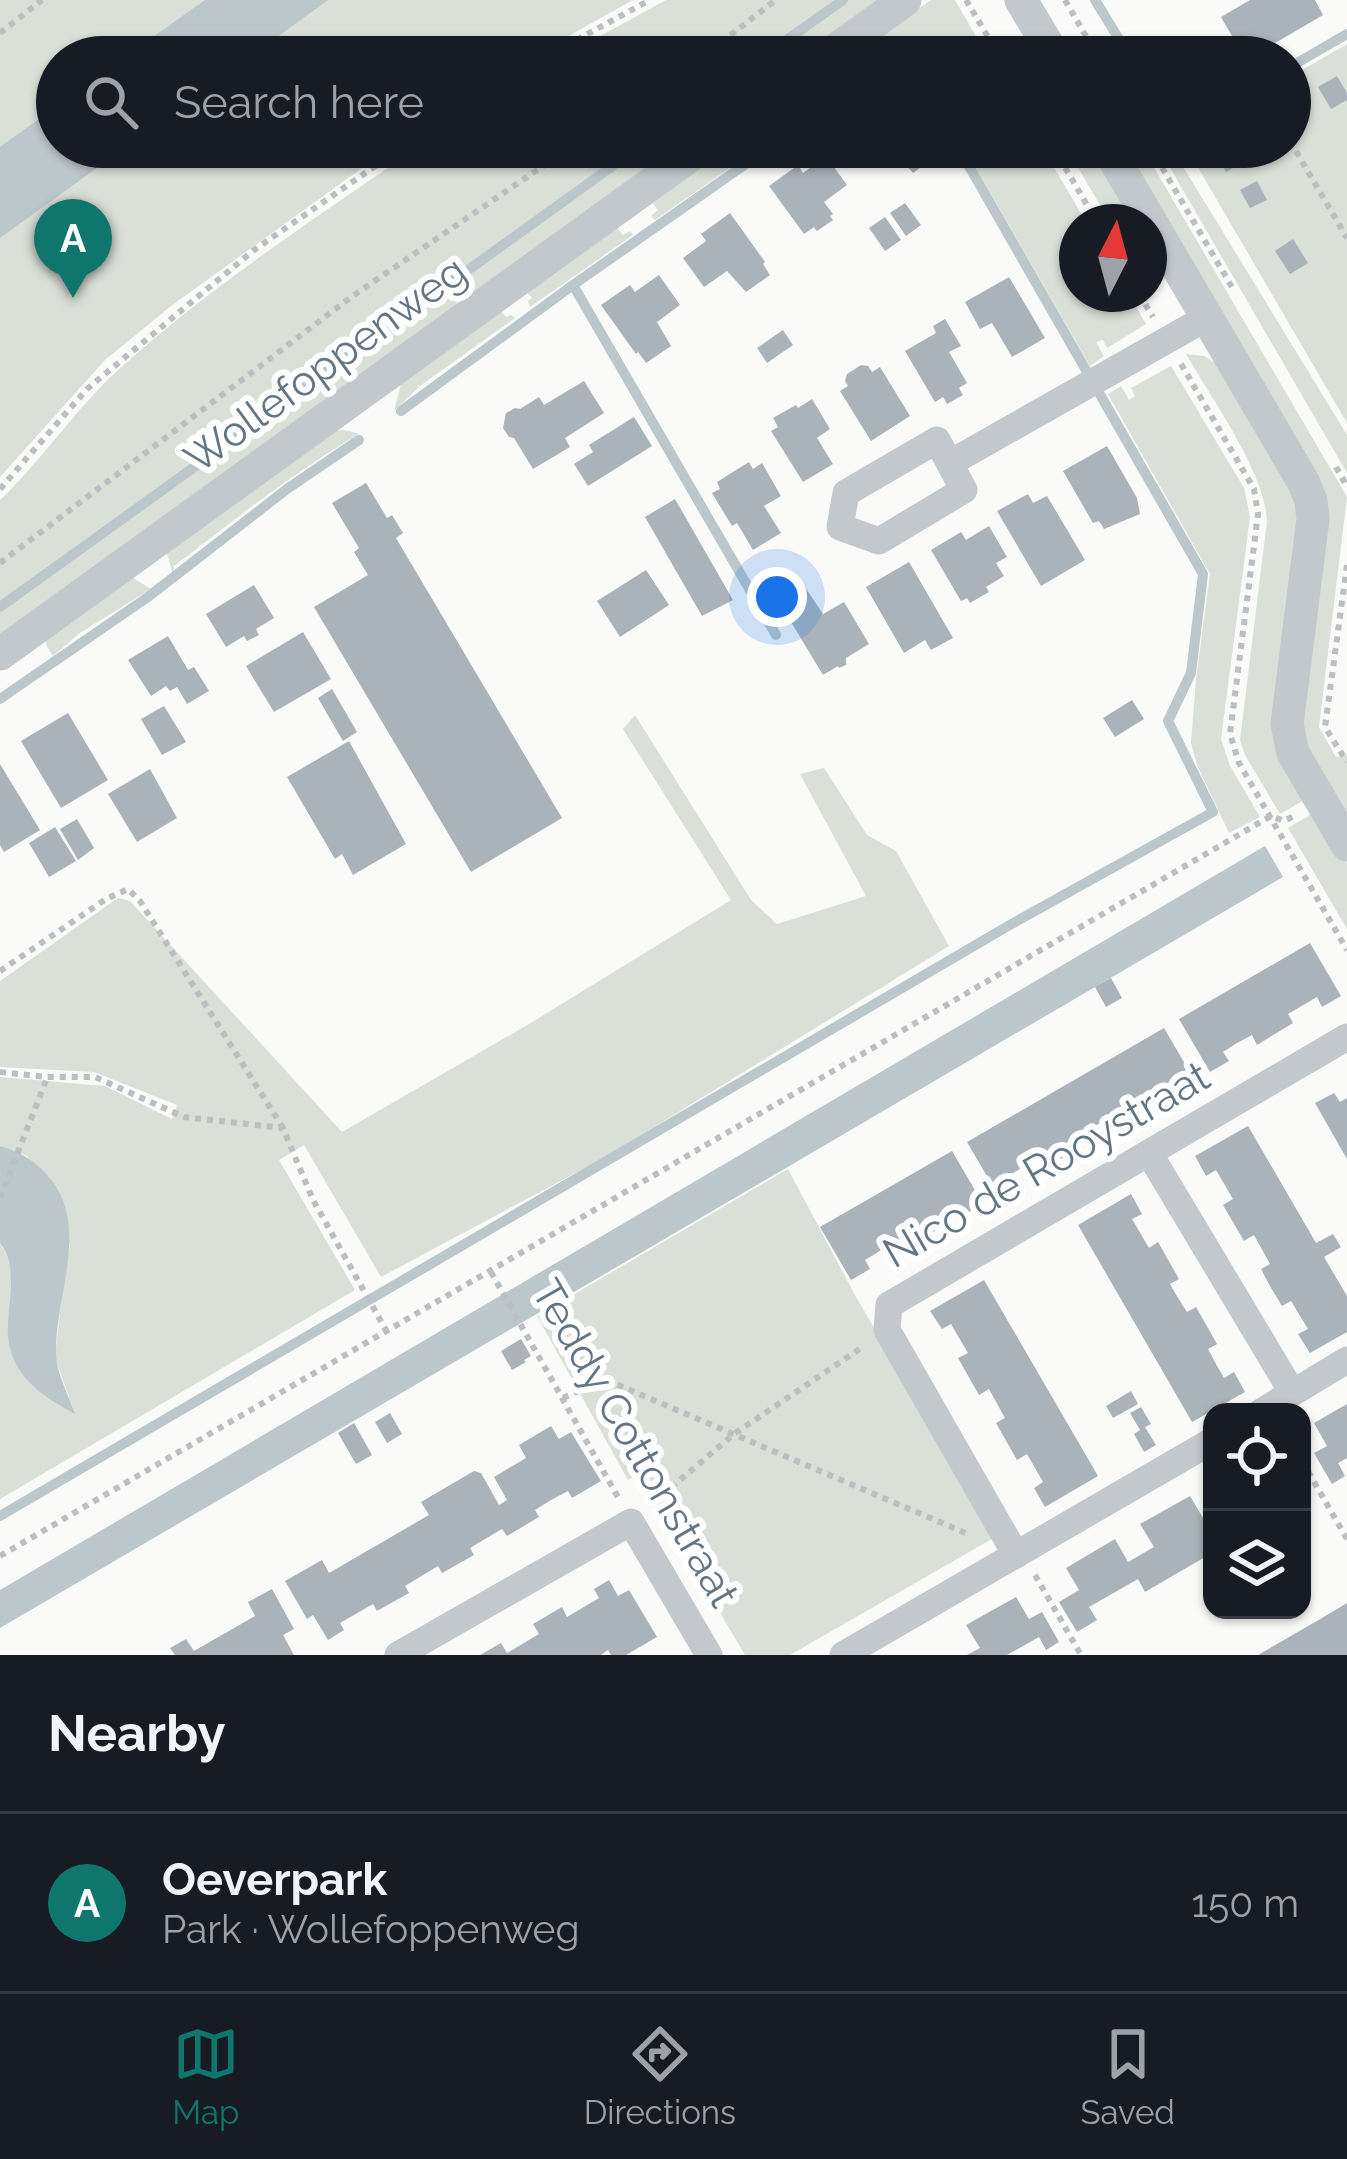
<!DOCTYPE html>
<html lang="en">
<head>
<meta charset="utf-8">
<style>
  body { margin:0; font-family:Raleway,sans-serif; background:#20242c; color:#f1f3f6 }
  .controls { position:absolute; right:36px; bottom:36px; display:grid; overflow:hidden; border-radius:24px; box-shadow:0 3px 9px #0004 }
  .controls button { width:108px; height:108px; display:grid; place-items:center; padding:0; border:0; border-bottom:3px solid #363941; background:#171b24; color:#f1f3f6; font:60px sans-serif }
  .compass { position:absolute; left:1059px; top:204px; width:108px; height:108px; border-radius:50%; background:#171b24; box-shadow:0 3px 9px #0004; rotate:6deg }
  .you { position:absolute; left:777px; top:597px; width:42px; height:42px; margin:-30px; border:9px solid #fff; border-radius:50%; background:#1a73e8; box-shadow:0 0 0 18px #1a73e833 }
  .badge { display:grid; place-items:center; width:78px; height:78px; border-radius:50%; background:#0f766e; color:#fff; font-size:39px; font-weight:700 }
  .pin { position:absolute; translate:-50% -99px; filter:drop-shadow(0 3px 6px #0008) }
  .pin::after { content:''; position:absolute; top:63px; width:42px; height:36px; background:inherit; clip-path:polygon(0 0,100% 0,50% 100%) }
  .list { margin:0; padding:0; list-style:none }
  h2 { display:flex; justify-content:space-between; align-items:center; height:156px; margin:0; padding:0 48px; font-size:51px }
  h2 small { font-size:39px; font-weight:400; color:#9ea1a6 }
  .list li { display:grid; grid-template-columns:78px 1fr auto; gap:36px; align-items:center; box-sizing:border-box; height:180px; padding:0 48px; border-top:3px solid #363941 }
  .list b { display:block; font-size:45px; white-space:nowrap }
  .list p { margin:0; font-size:39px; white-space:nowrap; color:#9ea1a6 }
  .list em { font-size:39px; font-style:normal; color:#9ea1a6 }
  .icon { flex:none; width:66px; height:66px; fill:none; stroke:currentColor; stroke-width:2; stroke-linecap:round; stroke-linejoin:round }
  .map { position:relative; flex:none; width:1347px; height:1655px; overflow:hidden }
  .search { position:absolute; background:#171b24; box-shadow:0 3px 9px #0004; left:36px; right:36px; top:36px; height:132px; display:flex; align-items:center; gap:30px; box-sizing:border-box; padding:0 42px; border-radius:66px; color:#9ea1a6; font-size:45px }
  .sheet { height:336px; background:#171b24 }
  nav { display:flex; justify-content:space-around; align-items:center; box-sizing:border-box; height:168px; border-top:3px solid #363941; background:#171b24; font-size:33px; color:#9ea1a6 }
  nav a { display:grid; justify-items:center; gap:6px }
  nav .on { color:#0f766e }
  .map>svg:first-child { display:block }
  .green { fill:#dadfd7 }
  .water { fill:#bbc7cb }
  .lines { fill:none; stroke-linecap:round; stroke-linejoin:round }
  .stream { stroke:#bbc7cb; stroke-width:10 }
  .building { fill:#aab3b9 }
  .path { stroke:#bbbfc2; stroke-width:6; stroke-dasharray:6 6; stroke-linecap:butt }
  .minor { stroke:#c3c8cc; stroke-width:27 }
  .tertiary { stroke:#c3c8cc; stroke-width:33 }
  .labels { text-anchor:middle; stroke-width:12; stroke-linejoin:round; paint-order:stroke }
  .street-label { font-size:42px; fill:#657683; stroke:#fff }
</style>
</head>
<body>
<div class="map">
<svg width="1347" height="1655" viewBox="0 0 1347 1655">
  <rect width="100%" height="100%" fill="#fafaf8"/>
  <g class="green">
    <path d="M0,0h633l-102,57h-474v90h334l-220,159 -66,54 -105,117z"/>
    <path d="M666,0h216l-79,57h-241z"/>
    <path d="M931,0h24l33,57h-75l-10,-15 -20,15h-32z"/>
    <path d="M1347,44v379l-161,-276h104v-70z"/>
    <path d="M418,147h260l-678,489v-136c42,-40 74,-89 117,-129 92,-84 199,-153 301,-224z"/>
    <path d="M726,147h34l-105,73 -4,-4 7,-6 -7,-9z"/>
    <path d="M964,147h78l44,75h-9v72h52l17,30 -39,24 -4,-8 -7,2 8,14 -14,10z"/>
    <path d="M1066,147h25l44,75h-25z"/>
    <path d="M1121,147h21l205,350 -28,230 17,30 11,-2v59l-43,-72 -3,-12 26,-208z"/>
    <path d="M1158,147h13l176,288v38z"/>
    <path d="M616,227l7,8 7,-4 3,4 -103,72 -2,-6 4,-3 -6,-7z"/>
    <path d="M500,310l6,7 5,-2 4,3 -95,68 -26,25 8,-31z"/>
    <path d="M1186,354l18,2 16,10 69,120 11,34 -26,196 34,82 -28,16 -35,-59 -5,-15 27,-219c-2,-49 -56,-123 -81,-167z"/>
    <path d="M1171,366l73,122 6,29 -29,222 9,27 30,51 -31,16 -32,-68 -6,-22 5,-63 14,-106 -102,-180 13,-8 8,14 6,-4 -4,-8z"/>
    <path d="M344,430l15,4c-65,38 -125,86 -185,132l-1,8 -7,-24 164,-119z"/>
    <path d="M130,576l21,13 -71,44 -27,23 -7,-11v-10z"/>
    <path d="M635,715l116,185 26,24 89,-28 -66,-122 24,-6 43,67 29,16 53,95 -342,210 -226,121 -77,-132 -25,15 76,130 -355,209v-256c19,25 11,65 8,95l66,74 -19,-55 10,-89 5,-22 -43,-90 -27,-10v-69l105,9 67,33 5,-14 -83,-33 -94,-5v-86l118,-83 12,3 212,231 187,-108 202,-124 -108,-171z"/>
    <path d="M1317,811l30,53v65l-59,-101z"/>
    <path d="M788,1169l68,128 141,239 -207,119h-45l-107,-181 -10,6 -91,-164z"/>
  </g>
  <g class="water">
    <path d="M205,0h123l-78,57h-125z"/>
    <path d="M57,106v41h69l-126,91v-91z"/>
    <path d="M1265,846l18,31 -1283,751v-38z"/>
    <path d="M0,1146c22,6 38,17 52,35 37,48 3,116 4,172 0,19 13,43 19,61 -31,-17 -63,-37 -67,-77 -1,-15 2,-33 3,-48 0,-17 0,-33 -11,-46z"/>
  </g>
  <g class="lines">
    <g class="stream">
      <path d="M1095,0l35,57"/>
      <path d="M763,57l80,-57"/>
      <path d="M900,57l5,-3 1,3"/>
      <path d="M1290,67l57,-33"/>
      <path d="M573,285l203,350"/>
      <path d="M401,411l172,-126 197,-138"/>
      <path d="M0,607l639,-460"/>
      <path d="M0,699l148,-102 139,-108 72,-49"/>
      <path d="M0,1516l1008,-590 205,-114 -45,-91 23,-48 12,-99 -245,-427"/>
    </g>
  </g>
  <g class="building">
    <path d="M1250,0h65l8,15 -72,42h-7l-23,-40z"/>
    <path d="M1337,76l10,17v7l-16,9 -13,-22z"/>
    <path d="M857,147h75l6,8 -25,18 -18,-21 -23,16z"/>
    <path d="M1198,147h41l8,13 -21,12 -9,-16 -10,7z"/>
    <path d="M826,156l21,29 -23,17 9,12 -3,2 3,4 -16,11 -3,-4 -10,7 -35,-48 29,-21 5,8z"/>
    <path d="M1257,181l10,19 -17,8 -10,-18z"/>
    <path d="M905,203l16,22 -15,11 -16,-23z"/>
    <path d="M730,213l35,49 -2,2 7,11 -24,17 -19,-21 -23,16 -21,-29 23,-17 -5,-7z"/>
    <path d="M885,217l16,23 -16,11 -16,-23z"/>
    <path d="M1293,239l15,24 -18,11 -15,-23z"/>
    <path d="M659,275l21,30 -23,17 14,24 -25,17 -8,-11 -2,2 -35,-49 29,-20 5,7z"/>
    <path d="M1009,277l36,61 -33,19 -20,-34 -12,6 -15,-27z"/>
    <path d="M945,319l16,27 -12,6 18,31 -8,5 4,7 -16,9 -4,-7 -8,5 -30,-51 31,-18 -3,-7z"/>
    <path d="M783,330l10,15 -26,18 -10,-15z"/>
    <path d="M861,365l7,1 4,6 8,-5 30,49 -39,25 -31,-50 8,-5 -3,-5 2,-7z"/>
    <path d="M584,381l20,32 -39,25 5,9 -37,22 -19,-31 -5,-1 -6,-9 3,-15 9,-5 5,1 19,-12 5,8z"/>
    <path d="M812,399l18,30 -13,9 16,26 -30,18 -32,-51 7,-4 -5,-9 23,-13 2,3z"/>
    <path d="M634,417l18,29 -64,40 -14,-22 19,-12 -4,-7z"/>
    <path d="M1107,446l30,52 3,16 -36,15 -5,-8 -6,2 -30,-52z"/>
    <path d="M749,462l4,7 9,-6 19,33 -17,10 17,27 -28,17 -16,-27 -5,3 -20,-33 8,-4 -3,-7z"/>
    <path d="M366,483l21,35 5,-3 11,18 -7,5 166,280 -91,54 -157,-265 54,-32 -14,-23 5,-4 -27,-45z"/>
    <path d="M1028,494l5,9 14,-7 38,64 -44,26 -44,-75z"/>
    <path d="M675,499l58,101 -31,16 -57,-99z"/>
    <path d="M989,526l18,31 -11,6 8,13 -18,11 3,5 -19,11 -3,-5 -6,3 -30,-51 30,-18 5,8z"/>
    <path d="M909,562l44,76 -22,12 -6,-10 -21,13 -38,-66z"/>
    <path d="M646,570l23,35 -49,32 -23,-36z"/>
    <path d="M254,585l20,33 -18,11 3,6 -12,6 -3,-5 -18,11 -20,-33z"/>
    <path d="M805,587l18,27 21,-12 25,42 -23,14v7l-7,3 -1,-2 -15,9 -44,-73z"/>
    <path d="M303,632l28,47 -57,33 -28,-46z"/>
    <path d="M168,636l20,34 6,-3 15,24 -22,13 -10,-17 -7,4 -4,-5 -15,10 -23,-36z"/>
    <path d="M332,689l25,43 -14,9 -25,-43z"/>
    <path d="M1132,700l12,19 -29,18 -12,-19z"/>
    <path d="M164,706l22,36 -24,13 -21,-36z"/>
    <path d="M68,713l40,67 -47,28 -40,-67z"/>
    <path d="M349,741l57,103 -53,31 -11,-21 -7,5 -48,-82z"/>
    <path d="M0,764l40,66 -36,22 -4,-7z"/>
    <path d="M150,769l27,49 -40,24 -29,-48z"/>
    <path d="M77,819l17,29 -16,12 -18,-31z"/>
    <path d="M55,827l21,34 -27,16 -20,-34z"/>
    <path d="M1310,943l31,53 -19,11 -5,-10 -29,17 5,9 -36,22 -5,-10 -15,8 -14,9 6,9 -19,11 -31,-53z"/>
    <path d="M1111,978l11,20 -16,9 -11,-20z"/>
    <path d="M1164,1028l31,53 -20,11 -5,-10 -29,17 6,10 -36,21 -6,-10 -28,17 5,9 -36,22 -6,-10 -29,16 6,10 -19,11 -31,-53z"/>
    <path d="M1334,1093l6,9 7,-4v61l-32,-56z"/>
    <path d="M1248,1126l68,117 17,-9 8,13 -17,10 23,39v36l-37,21 -12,-19 10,-5 -17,-28 -9,5 -11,-18 -10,-19 9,-5 -16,-29 -10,6 -21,-36 10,-6 -17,-29 -10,6 -11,-20z"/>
    <path d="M952,1151l31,53 -19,11 -5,-10 -29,17 5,9 -36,22 -6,-10 -28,17 5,9 -19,11 -31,-53z"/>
    <path d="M1131,1194l11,20 -10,5 17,29 9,-6 21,37 -9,5 8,14 9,14 9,-5 21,37 -9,5 8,15 8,14 10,-6 11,20 -53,30 -114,-197z"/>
    <path d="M984,1280l114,196 -53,31 -11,-19 9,-6 -16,-28 -10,6 -21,-37 9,-5 -16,-29 -10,6 -21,-37 10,-5 -17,-29 -9,5 -12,-18z"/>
    <path d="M521,1339l10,17 -7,4 2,2 -14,8 -11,-19z"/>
    <path d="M1131,1391l7,13 -25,14 -7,-12z"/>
    <path d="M1347,1404v54l-9,5 7,13 -13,8 -18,-31 13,-7 -13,-23z"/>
    <path d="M1141,1407l10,17 -6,3 11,18 -12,7 -10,-18 6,-4 -10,-17z"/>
    <path d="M390,1413l12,21 -15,9 -12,-21z"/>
    <path d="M354,1423l18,32 -16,9 -18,-31z"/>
    <path d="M551,1426l8,13 12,-7 30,49 -29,17 -4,-7 -17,9 -16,10 4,7 -32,19 -5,-7 -32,19 4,7 -32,18 -4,-7 -33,20 4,7 -32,18 -4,-7 -33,19 4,7 -16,10 -15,-25 -6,4 -22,-38 37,-21 7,13 100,-58 -8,-13 53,-31 7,2 18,32 8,-5 -13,-23 32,-19 -7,-13z"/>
    <path d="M1190,1496l13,22 9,-5v40l-67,39 -7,-13 -49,28 8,13 -20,12 -18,-30 20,-12 -13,-22 49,-29 13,23 26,-15 -14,-23z"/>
    <path d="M609,1580l9,16 11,-6 28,47 -31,18h-15l-3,-5 -7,5h-121l21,-12 6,10 32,-19 -6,-10 29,-17 5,10 32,-19 -5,-9z"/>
    <path d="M272,1589l22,40 -11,6 11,20h-119l-5,-7 16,-9 8,12 61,-35 -7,-14z"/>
    <path d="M1016,1597l13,22 13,-7 17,30 -13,8 -7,-13 -32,18h-40l13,-7 -14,-23z"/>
    <path d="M1347,1603v52h-89l64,-37z"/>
  </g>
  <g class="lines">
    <g class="path">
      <path d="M966,0l34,57"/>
      <path d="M1065,0l33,57"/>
      <path d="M0,33l42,-33"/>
      <path d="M545,57l105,-57"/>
      <path d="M702,57l74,-57"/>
      <path d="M1290,141l57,97"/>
      <path d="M1053,147l44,75"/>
      <path d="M1150,147l83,142"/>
      <path d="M1139,294l14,23"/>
      <path d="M1181,364l73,125 4,25 -28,220 9,29 108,187"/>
      <path d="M1336,467l11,19"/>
      <path d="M0,489l87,-100 167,-139 149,-103"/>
      <path d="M0,563l354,-268 217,-148"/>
      <path d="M1347,565l-22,162 22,35"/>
      <path d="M0,971l106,-72 22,-10 12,12 143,227"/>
      <path d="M0,1072l47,5h48l89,40 99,11 30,72 74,132"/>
      <path d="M0,1198l47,-120"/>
      <path d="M491,1272l128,227"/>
      <path d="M563,1398l41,-19 364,155"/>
      <path d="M1302,1461l45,78"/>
      <path d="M653,1503l81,-69 130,-88"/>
      <path d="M0,1556l1271,-740 13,5 10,-5"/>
      <path d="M1035,1575l46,80"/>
    </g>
    <g class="minor">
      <path d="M937,440l27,50 -85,51 -39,-14 6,-34z"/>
      <path d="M950,463l256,-145"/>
      <path d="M1149,1153l143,239"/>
      <path d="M1261,1412l86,-52"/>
      <path d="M1016,1555l-129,-225 2,-25 458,-268"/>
      <path d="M398,1655l233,-133 78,133"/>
      <path d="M843,1655l369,-214"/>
    </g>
    <g class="tertiary">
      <path d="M1021,0l34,57"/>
      <path d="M826,57l79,-57"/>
      <path d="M1107,147l197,336 7,18 2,18 -26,205 6,29 54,92"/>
      <path d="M0,654l702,-507"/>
    </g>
  </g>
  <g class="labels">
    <g class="street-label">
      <text transform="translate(325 364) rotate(-36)" y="15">Wollefoppenweg</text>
      <text transform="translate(1046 1164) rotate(-30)" y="15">Nico de Rooystraat</text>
      <text transform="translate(636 1443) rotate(60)" y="15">Teddy Cottonstraat</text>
    </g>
  </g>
</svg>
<div class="controls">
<button><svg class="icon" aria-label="locate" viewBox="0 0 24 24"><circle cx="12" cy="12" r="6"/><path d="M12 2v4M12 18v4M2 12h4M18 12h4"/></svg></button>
<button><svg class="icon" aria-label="layers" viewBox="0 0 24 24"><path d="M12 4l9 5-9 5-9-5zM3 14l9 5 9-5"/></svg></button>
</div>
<svg class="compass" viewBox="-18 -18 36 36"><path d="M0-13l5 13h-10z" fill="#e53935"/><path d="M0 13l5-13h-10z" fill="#9ea1a6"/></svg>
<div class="you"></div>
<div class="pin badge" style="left:73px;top:298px">A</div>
<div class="search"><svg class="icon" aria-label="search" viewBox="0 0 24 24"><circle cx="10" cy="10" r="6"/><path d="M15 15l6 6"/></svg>Search here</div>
</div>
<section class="sheet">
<h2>Nearby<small></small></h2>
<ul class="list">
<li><span class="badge">A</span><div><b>Oeverpark</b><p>Park · Wollefoppenweg</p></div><em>150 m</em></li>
</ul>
</section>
<nav>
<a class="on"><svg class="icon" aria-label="map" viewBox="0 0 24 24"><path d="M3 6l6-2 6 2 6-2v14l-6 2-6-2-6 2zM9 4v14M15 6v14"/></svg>Map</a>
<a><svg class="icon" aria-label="directions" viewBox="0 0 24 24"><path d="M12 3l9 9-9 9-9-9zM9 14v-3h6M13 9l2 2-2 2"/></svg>Directions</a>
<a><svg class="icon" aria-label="saved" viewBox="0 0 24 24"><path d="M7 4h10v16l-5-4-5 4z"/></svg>Saved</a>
</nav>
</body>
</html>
